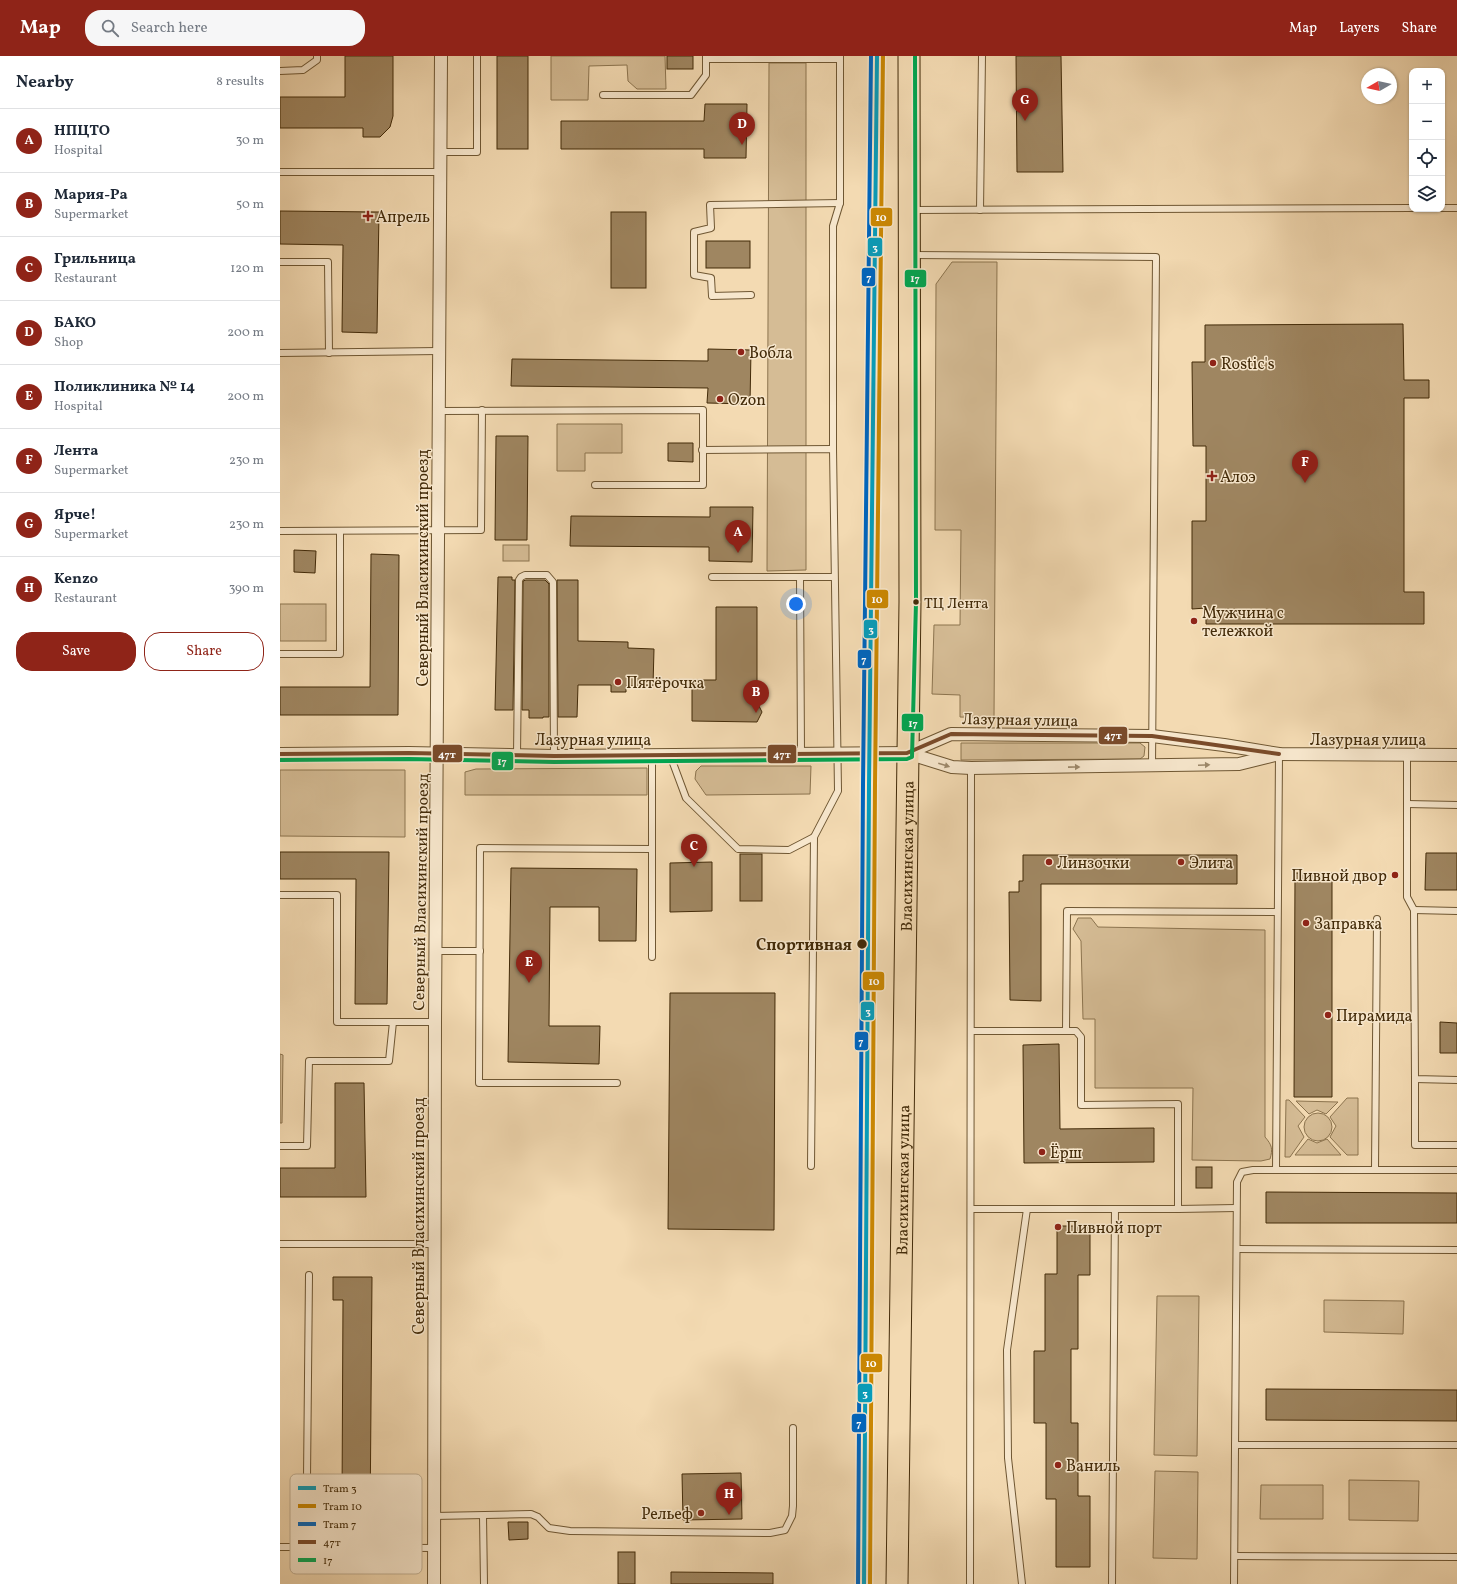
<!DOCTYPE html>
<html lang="en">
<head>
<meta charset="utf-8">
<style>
  body { margin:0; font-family:Vollkorn,serif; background:#f6f6f7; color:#1f2937 }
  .controls { position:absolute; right:12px; top:12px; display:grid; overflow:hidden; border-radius:8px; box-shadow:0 1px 3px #0004 }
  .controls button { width:36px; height:36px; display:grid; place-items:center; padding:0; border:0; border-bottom:1px solid #e0e1e3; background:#fff; color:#1f2937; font:20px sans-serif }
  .compass { position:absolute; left:1081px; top:12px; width:36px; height:36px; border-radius:50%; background:#fff; box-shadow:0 1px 3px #0004; rotate:261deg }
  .you { position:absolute; left:516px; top:548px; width:14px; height:14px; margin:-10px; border:3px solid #fff; border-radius:50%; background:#1a73e8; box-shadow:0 0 0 6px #1a73e833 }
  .badge { display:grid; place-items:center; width:26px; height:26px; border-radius:50%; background:#8f2418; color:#fff; font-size:13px; font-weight:700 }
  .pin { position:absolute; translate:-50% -33px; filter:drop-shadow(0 1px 2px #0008) }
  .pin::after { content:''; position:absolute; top:21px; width:14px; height:12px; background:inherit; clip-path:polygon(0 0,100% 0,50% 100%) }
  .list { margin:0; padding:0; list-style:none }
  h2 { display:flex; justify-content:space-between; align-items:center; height:52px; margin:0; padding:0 16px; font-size:17px }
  h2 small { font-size:13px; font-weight:400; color:#747a83 }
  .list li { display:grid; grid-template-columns:26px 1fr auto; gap:12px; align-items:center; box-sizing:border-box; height:64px; padding:0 16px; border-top:1px solid #e0e1e3 }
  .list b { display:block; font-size:15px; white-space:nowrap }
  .list p { margin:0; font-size:13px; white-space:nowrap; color:#747a83 }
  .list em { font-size:13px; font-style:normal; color:#747a83 }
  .actions { display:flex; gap:8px; padding:12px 16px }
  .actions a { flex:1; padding:9px 0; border:1px solid #8f2418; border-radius:16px; text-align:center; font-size:14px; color:#8f2418 }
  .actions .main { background:#8f2418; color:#fff }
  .icon { flex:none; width:22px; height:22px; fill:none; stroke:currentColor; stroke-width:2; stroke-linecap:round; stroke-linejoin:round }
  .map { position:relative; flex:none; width:1177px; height:1528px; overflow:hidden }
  header { display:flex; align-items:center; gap:24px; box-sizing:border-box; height:56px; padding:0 20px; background:#8f2418; color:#fff }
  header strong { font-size:19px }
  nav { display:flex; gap:22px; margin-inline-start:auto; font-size:14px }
  .search { width:280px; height:36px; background:#f6f6f7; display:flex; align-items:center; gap:10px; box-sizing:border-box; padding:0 14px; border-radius:16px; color:#747a83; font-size:15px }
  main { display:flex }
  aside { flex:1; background:#fff }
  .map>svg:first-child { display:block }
  .green { fill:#d5bc95; stroke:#8c744f }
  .building { fill:#9f8661; stroke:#432b09 }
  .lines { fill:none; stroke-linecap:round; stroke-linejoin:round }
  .service-casing { stroke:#6f5733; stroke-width:8 }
  .minor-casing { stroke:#6f5733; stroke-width:14 }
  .trunk-casing { stroke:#432b09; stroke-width:23 }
  .service { stroke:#f7e7cd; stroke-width:6 }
  .minor { stroke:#f7e7cd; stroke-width:12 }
  .trunk { stroke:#f3dab2; stroke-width:21 }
  .bus-1-casing { stroke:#f7e7cd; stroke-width:7 }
  .bus-2-casing { stroke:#f7e7cd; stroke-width:7 }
  .bus-1 { stroke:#7a4b2a; stroke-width:4 }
  .bus-2 { stroke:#00a651; stroke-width:4 }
  .tram-1-casing { stroke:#f7e7cd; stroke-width:7 }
  .tram-2-casing { stroke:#f7e7cd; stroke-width:7 }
  .tram-3-casing { stroke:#f7e7cd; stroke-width:7 }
  .tram-1 { stroke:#079cba; stroke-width:4 }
  .tram-2 { stroke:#ca8702; stroke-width:4 }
  .tram-3 { stroke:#0065bd; stroke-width:4 }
  .oneway { fill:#9d896b }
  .poi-dot { fill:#8f2418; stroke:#f7e7cd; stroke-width:1.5 }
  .bus-dot { fill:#432b09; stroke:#f7e7cd; stroke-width:1.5 }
  .labels { text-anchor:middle; stroke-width:3; stroke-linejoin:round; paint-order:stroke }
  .bus-label { font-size:15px; fill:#432b09; stroke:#f7e7cd; text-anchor:start }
  .poi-label { font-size:16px; fill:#432b09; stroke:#f7e7cd; text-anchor:start }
  .street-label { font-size:16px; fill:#432b09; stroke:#f7e7cd }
  .stop-label { font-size:16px; font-weight:bold; fill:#432b09; stroke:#f7e7cd; text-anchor:end }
  .key { fill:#f7e7cd; stroke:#c1af92; stroke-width:1 }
  .key-label { font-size:11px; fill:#432b09 }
  .line-badge { stroke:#f7e7cd; stroke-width:1.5 }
  .badge-label { font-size:11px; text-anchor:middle; font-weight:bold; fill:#fff }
</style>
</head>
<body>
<header>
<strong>Map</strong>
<div class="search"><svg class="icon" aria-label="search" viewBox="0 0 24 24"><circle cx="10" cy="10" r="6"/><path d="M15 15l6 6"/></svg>Search here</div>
<nav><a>Map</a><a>Layers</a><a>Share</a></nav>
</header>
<main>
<aside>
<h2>Nearby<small>8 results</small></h2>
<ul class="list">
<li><span class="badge">A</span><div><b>НПЦТО</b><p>Hospital</p></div><em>30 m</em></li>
<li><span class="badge">B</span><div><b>Мария-Ра</b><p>Supermarket</p></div><em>50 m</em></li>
<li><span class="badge">C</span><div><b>Грильница</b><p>Restaurant</p></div><em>120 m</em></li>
<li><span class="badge">D</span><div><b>БАКО</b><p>Shop</p></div><em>200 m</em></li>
<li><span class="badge">E</span><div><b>Поликлиника № 14</b><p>Hospital</p></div><em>200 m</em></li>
<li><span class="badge">F</span><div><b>Лента</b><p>Supermarket</p></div><em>230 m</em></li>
<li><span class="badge">G</span><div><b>Ярче!</b><p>Supermarket</p></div><em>230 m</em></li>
<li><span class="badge">H</span><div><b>Kenzo</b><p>Restaurant</p></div><em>390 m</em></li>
</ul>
<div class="actions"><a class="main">Save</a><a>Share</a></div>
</aside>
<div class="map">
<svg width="1177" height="1528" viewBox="0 0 1177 1528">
  <rect width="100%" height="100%" fill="#f3dab2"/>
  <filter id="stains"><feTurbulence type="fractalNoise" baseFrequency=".005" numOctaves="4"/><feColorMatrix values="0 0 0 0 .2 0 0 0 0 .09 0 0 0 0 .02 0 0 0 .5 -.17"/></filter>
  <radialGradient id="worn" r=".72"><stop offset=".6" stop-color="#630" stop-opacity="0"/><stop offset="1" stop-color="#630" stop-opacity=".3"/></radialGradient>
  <g class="green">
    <path d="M271,0h114l1,33h-29l-9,-8 -1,-16 -38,1 -1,34h-37z"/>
    <path d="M489,7h37v507l-39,1z"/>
    <path d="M672,206h45l-3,456 -34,-1v-22l-28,-1 2,-69h26l1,-95h-26l1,-246z"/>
    <path d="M277,368h65v29h-37v18h-28z"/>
    <rect x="223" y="489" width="26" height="16"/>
    <rect x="0" y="548" width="46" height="37"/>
    <path d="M681,687h179l5,4 -1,9 -4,3 -179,1z"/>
    <path d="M421,710h110l-1,28 -104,1 -11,-16 1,-8z"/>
    <path d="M367,712v27h-182v-23l11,-3z"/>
    <path d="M0,714h125v67l-125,-1z"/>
    <path d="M798,862h13l7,9 167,3v207c7,8 8,12 5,22l-9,2 -69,-1 1,-72h-98v-69h-12l-2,-78 -8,-12z"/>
    <path d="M0,998l3,1 -1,68h-2z"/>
    <path d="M1067,1042h11v57h-11l-17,-18 6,-11 -6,-9z"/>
    <path d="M1006,1044h3l16,17 -7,9 6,11 -14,20h-5z"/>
    <path d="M1016,1045l42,1 -12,12 -9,-4 -8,4z"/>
    <circle cx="1038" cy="1071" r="14"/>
    <path d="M1028,1083l9,4 10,-4 14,16h-46z"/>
    <path d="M877,1240h42l-2,160 -43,-1z"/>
    <path d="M1044,1244l80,1 -1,33 -79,-2z"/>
    <path d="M875,1415l43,1 -1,87 -44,-1z"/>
    <path d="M1069,1424l70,1 -1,40 -69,-1z"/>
    <path d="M981,1429h62v34h-63z"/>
  </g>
  <g class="building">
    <path d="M65,0h48v60l-3,11 -10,10h-17v-9h-83v-31h65z"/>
    <rect x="217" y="0" width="31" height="93"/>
    <rect x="387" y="0" width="26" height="13"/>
    <path d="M736,0h45l2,116h-46z"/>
    <path d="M425,48h42l-1,54h-42v-9h-143v-28h143z"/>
    <path d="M0,155l99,1 -2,121 -35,-1 1,-87 -63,-1z"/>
    <rect x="331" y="156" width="35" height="76"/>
    <rect x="426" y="185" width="44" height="27"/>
    <path d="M1123,268l1,56h25v18h-25v194h20v32h-218v-16l-14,1v-88h14v-75h-13l-1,-84h13v-37z"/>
    <path d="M428,293l43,1 -1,54 -43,-1 1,-15 -197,-2 1,-27 196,2z"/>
    <path d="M216,380h32l-1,104h-32z"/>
    <path d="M388,387h25v19l-25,-1z"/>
    <path d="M430,451h43l-1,55 -43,-1v-14l-139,-1 1,-30 139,1z"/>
    <path d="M14,494l22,1 -1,22 -21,-1z"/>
    <path d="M91,498l28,1 -1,160h-118v-28h90z"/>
    <path d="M218,521h14v3h3l-2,130h-18z"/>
    <path d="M246,524h19l4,4v133h-6v1h-14v-8h-7l1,-129z"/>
    <path d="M277,524h21v61l50,1v6l26,1 -1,37h-27v6h-15v-7h-33l-1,32h-19z"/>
    <path d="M436,551h41v95l5,10 -5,10 -65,-1v-41h24z"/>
    <path d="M0,796h109l-2,152h-32l1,-125h-76z"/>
    <path d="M1146,797h31v37h-32z"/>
    <rect x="460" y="798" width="22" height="47"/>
    <path d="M743,799h214v29h-196v117l-31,-1 -1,-108h10v-11h4z"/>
    <path d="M432,806v49l-42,1v-49z"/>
    <path d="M231,812l126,1 -1,72h-37v-34h-49l-1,119h51l-1,38 -91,-2z"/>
    <path d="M1015,817h37v224h-38z"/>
    <path d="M390,937h105l-1,237 -106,-1z"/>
    <path d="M1160,966l17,1v30h-17z"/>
    <path d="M779,988l1,85 94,-1v34l-130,1 -1,-118z"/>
    <path d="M55,1027h29l2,114h-86v-29h55z"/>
    <rect x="916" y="1111" width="16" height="21"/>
    <path d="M986,1136l191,1v30h-191z"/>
    <path d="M777,1170h33v49h-12v74h-7v74h7v73h12v71h-34v-68h-10v-76h-12v-72h11v-77h12z"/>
    <path d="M53,1221h39l-2,251h-41v-28h13l1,-200h-10z"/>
    <path d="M986,1333l191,1v31l-191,-1z"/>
    <path d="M461,1417l1,46 -59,1 -1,-46z"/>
    <path d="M228,1466h20v17l-19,1z"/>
    <rect x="338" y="1496" width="17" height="32"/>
    <path d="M391,1516l102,1v11h-102z"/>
  </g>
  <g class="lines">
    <defs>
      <g id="service">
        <path d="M426,3h134"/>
        <path d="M0,15l23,-1 14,-10v-4"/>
        <path d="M323,39h88l15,-20v-19"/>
        <path d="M161,96h36v-96"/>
        <path d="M0,116h160"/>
        <path d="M1162,152h15"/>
        <path d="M633,154l499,-2"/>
        <path d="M700,154l2,-154"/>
        <path d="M633,199l243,2 -4,509"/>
        <path d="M0,206h48l1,91"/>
        <path d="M471,239l-39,1 -1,-18 -17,-3v-43l17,-4 -1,-23 130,-2"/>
        <path d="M0,297l159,-2"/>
        <path d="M159,355l264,-1v75h-108"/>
        <path d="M553,393v-223l7,-23v-147"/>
        <path d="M0,475l201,-1 1,-120"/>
        <path d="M432,521h122"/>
        <path d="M520,521l1,176"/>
        <path d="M0,598h60v-123"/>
        <path d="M237,699l2,-175 2,-3 4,-2h22l6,7 1,174"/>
        <path d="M390,699l16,43 52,51 51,1 25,-13 24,-46 -5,-342 -131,1"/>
        <path d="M1127,699v142l7,13 1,169 42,1"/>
        <path d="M1127,748l50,1"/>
        <path d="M0,839h57v127h98"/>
        <path d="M1134,854l43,1"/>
        <path d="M155,895h45"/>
        <path d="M372,901v-202"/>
        <path d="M786,975l1,-120 210,1"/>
        <path d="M1135,1023v66h42"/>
        <path d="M337,1027h-138l1,-235 172,1"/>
        <path d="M0,1090h27l2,-85h80l4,-39"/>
        <path d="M531,1110l3,-329"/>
        <path d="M996,1114h181"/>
        <path d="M1095,1114l2,-251"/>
        <path d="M691,1153h207v-105l-97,1v-68l-5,-6h-105"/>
        <path d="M898,1153l58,-1"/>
        <path d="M0,1188h154"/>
        <path d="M957,1193l220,1"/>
        <path d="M29,1219l-2,203 -10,11v58l137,1"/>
        <path d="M955,1389h222"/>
        <path d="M154,1460l97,-2 7,3 11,11 21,3 200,2 15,-3 7,-14 1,-10v-78"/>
        <path d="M203,1460l1,68"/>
        <path d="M0,1491h17"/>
        <path d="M955,1500l222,1"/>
        <path d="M690,1528l1,-816"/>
        <path d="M742,1528l-14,-126 -1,-108 20,-141"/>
        <path d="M832,1528l3,-375"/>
        <path d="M954,1528l3,-402 5,-10 11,-2h23l3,-416"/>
      </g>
      <g id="minor">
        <path d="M627,697l44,-19 201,2 72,9 55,9 178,1"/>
        <path d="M0,698l129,-1 145,3 353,-3 45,14 19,1 268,-4 40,-10"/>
        <path d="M154,1528l1,-562 6,-966"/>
      </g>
      <g id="trunk">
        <path id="s1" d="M617,1528l13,-982 -1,-546"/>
      </g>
    </defs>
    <use href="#service" class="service-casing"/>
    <use href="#minor" class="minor-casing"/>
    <use href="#trunk" class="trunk-casing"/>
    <use href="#service" class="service"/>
    <use href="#minor" class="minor"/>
    <use href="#trunk" class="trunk"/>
    <defs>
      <path id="bus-1" d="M0,698l129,-1 145,3 353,-3 44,-19 201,2 127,18"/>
      <path id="bus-2" d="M0,704l129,-1 145,3 353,-3 5,-2 4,-155 -1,-546"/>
    </defs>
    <use href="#bus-1" class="bus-1-casing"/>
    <use href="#bus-2" class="bus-2-casing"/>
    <use href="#bus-1" class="bus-1"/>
    <use href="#bus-2" class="bus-2"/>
    <defs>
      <path id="tram-1" d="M584,1528l5,-799 8,-729"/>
      <path id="tram-2" d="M590,1528l5,-799 8,-729"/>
      <path id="tram-3" d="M578,1528l5,-799 8,-729"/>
    </defs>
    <use href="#tram-1" class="tram-1-casing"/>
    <use href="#tram-2" class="tram-2-casing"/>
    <use href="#tram-3" class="tram-3-casing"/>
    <use href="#tram-1" class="tram-1"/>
    <use href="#tram-2" class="tram-2"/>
    <use href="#tram-3" class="tram-3"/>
  </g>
  <defs><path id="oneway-solid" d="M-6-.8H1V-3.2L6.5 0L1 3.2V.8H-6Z"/></defs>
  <g class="oneway">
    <use href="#oneway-solid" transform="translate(664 709) rotate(17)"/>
    <use href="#oneway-solid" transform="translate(924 709) rotate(-2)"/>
    <use href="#oneway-solid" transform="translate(794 711) rotate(-1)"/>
  </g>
  <g class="poi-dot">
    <path d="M86 154h4v4h4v4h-4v4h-4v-4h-4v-4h4z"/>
    <circle cx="461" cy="296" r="4"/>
    <circle cx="933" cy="307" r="4"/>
    <circle cx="440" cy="343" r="4"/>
    <path d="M930 414h4v4h4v4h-4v4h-4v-4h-4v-4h4z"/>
    <circle cx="914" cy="565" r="4"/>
    <circle cx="338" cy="626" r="4"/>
    <circle cx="769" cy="806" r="4"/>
    <circle cx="901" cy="806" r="4"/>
    <circle cx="1115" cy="819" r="4"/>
    <circle cx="1026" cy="867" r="4"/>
    <circle cx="1048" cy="959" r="4"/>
    <circle cx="762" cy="1096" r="4"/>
    <circle cx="778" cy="1171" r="4"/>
    <circle cx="778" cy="1409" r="4"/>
    <circle cx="421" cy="1457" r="4"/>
  </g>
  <g class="bus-dot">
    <circle cx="636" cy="546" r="3.5"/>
    <circle cx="582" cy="888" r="5.5"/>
  </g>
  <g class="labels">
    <g class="bus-label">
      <text x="644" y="552">ТЦ Лента</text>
    </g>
    <g class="poi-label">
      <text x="96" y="166">Апрель</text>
      <text x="469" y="302">Вобла</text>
      <text x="941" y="313">Rostic's</text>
      <text x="448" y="349">Ozon</text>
      <text x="940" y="426">Алоэ</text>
      <text x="922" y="562">Мужчина с<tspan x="922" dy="18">тележкой</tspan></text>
      <text x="346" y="632">Пятёрочка</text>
      <text x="777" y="812">Линзочки</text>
      <text x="909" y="812">Элита</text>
      <text x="1107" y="825" text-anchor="end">Пивной двор</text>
      <text x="1034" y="873">Заправка</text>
      <text x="1056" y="965">Пирамида</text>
      <text x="770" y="1102">Ёрш</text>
      <text x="786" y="1177">Пивной порт</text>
      <text x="786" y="1415">Ваниль</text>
      <text x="413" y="1463" text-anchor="end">Рельеф</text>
    </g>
    <g class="street-label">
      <text transform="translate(142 512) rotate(-90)" y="6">Северный Власихинский проезд</text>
      <text transform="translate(740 663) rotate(1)" y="6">Лазурная улица</text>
      <text x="313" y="689">Лазурная улица</text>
      <text x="1088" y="689">Лазурная улица</text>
      <text dy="6" stroke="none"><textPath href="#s1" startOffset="728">Власихинская улица</textPath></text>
      <text transform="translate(140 836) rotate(-89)" y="6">Северный Власихинский проезд</text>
      <text dy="6" stroke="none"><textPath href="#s1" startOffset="404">Власихинская улица</textPath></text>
      <text transform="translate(138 1160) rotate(-90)" y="6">Северный Власихинский проезд</text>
    </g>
    <g class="stop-label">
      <text x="572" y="894">Спортивная</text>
    </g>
  </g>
  <rect x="10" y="1418" width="132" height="100" rx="6" class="key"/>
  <rect x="18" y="1430" width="18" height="4" fill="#079cba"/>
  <rect x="18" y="1448" width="18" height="4" fill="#ca8702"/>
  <rect x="18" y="1466" width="18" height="4" fill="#0065bd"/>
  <rect x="18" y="1484" width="18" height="4" fill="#7a4b2a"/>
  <rect x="18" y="1502" width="18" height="4" fill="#00a651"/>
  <g class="key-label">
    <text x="43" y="1436">Tram 3</text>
    <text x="43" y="1454">Tram 10</text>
    <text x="43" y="1472">Tram 7</text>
    <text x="43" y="1490">47т</text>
    <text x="43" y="1508">17</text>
  </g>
  <g class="line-badge">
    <rect x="590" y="151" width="23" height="20" rx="4" fill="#ca8702"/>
    <rect x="587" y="181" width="16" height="20" rx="4" fill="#079cba"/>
    <rect x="581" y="211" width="15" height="20" rx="4" fill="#0065bd"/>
    <rect x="624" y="213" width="23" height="19" rx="4" fill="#00a651"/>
    <rect x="586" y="533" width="23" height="20" rx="4" fill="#ca8702"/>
    <rect x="583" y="563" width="15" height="20" rx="4" fill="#079cba"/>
    <rect x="577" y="593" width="15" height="20" rx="4" fill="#0065bd"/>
    <rect x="621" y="657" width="23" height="19" rx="4" fill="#00a651"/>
    <rect x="818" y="670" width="30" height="19" rx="4" fill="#7a4b2a"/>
    <rect x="152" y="688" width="31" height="19" rx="4" fill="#7a4b2a"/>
    <rect x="487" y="688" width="30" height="20" rx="4" fill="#7a4b2a"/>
    <rect x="211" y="695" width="23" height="20" rx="4" fill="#00a651"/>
    <rect x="582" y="915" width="23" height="20" rx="4" fill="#ca8702"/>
    <rect x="580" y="945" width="15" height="20" rx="4" fill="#079cba"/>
    <rect x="574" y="975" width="15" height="20" rx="4" fill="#0065bd"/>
    <rect x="580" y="1297" width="23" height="20" rx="4" fill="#ca8702"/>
    <rect x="577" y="1327" width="16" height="20" rx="4" fill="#079cba"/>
    <rect x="571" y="1357" width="16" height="20" rx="4" fill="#0065bd"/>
  </g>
  <g class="badge-label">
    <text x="601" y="165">10</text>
    <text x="595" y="195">3</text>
    <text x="589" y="225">7</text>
    <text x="635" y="226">17</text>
    <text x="597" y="547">10</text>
    <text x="591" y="577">3</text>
    <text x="584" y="607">7</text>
    <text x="633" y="671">17</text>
    <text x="833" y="683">47т</text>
    <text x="167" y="702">47т</text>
    <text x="502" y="702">47т</text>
    <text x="222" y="709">17</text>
    <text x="594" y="929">10</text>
    <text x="588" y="959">3</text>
    <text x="581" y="989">7</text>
    <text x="591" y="1311">10</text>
    <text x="585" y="1341">3</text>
    <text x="579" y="1371">7</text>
  </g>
  <rect width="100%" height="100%" filter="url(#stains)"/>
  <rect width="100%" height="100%" fill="url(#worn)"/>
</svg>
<div class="controls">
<button>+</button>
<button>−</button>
<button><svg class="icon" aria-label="locate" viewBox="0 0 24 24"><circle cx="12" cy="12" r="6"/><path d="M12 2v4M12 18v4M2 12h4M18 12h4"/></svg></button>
<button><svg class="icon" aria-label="layers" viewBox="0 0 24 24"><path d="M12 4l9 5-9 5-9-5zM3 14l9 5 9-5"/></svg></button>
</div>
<svg class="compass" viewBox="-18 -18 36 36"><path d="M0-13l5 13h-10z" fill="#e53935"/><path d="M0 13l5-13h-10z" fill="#747a83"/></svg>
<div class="you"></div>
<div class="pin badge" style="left:458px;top:497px">A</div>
<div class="pin badge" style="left:476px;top:657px">B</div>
<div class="pin badge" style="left:414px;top:811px">C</div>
<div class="pin badge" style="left:462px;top:89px">D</div>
<div class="pin badge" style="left:249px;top:927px">E</div>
<div class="pin badge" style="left:1025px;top:427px">F</div>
<div class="pin badge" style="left:745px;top:65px">G</div>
<div class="pin badge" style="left:449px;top:1459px">H</div>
</div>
</main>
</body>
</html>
